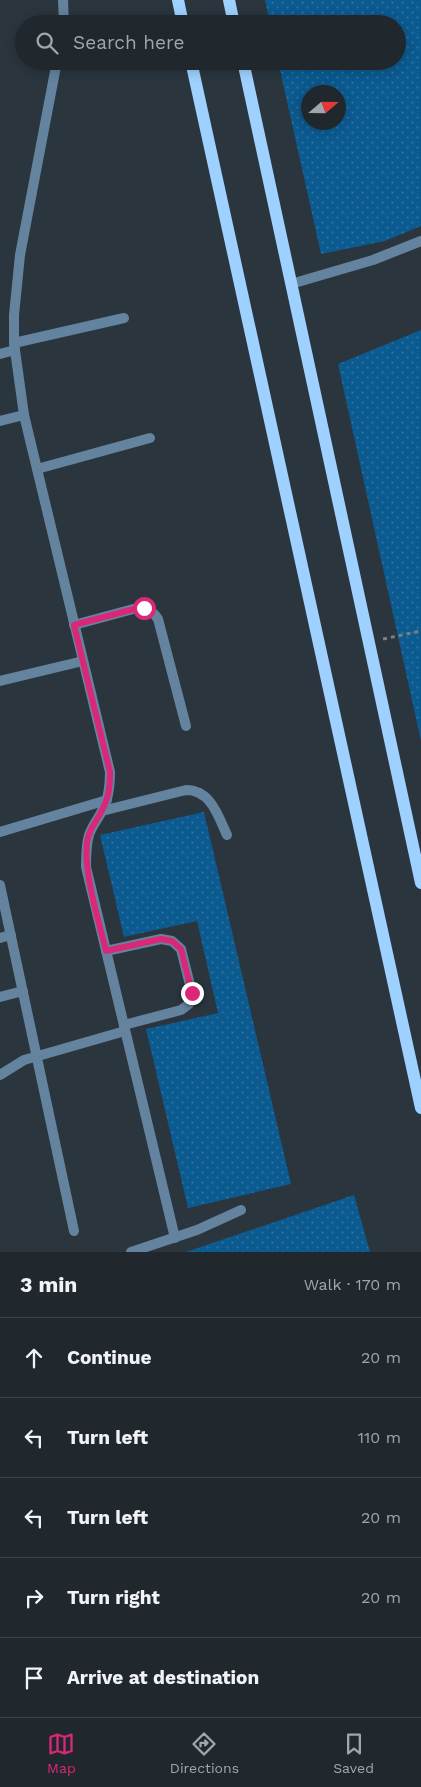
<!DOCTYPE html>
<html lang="en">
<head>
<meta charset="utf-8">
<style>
  body { margin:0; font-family:"Work Sans",sans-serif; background:#283036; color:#f1f3f6 }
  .compass { position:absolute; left:301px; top:85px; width:45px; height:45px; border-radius:50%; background:#20282e; box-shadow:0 2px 12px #0003; rotate:70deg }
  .stop { position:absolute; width:15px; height:15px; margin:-11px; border:4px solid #db2777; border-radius:50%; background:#fff }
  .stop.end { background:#db2777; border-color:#fff; box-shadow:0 1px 5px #0008 }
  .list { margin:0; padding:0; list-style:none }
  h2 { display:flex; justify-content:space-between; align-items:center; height:65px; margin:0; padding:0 20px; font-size:21px }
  h2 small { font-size:16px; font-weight:400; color:#a2a6aa }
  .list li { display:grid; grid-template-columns:32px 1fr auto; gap:15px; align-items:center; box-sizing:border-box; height:80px; padding:0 20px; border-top:1px solid #3d444a }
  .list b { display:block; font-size:19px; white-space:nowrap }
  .list em { font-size:16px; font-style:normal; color:#a2a6aa }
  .icon { flex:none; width:28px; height:28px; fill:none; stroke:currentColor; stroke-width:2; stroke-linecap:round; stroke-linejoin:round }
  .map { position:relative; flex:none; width:421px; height:1252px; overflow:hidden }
  .search { position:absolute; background:#20282e; box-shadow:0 2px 12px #0003; left:15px; right:15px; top:15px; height:55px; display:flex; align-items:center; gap:12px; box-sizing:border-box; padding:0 18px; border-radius:28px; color:#a2a6aa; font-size:19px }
  .sheet { height:465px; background:#20282e }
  nav { display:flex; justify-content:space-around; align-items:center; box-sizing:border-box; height:70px; border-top:1px solid #3d444a; background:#20282e; font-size:14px; color:#a2a6aa }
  nav a { display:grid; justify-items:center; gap:2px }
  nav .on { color:#db2777 }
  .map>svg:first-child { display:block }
  .grass { fill:url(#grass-dots); fill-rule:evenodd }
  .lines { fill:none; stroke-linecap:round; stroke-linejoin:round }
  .path { stroke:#778088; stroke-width:3; stroke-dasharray:4 4; stroke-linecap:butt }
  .lane { stroke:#64839f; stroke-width:10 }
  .street { stroke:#64839f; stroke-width:10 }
  .primary { stroke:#9ed1ff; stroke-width:12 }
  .route { stroke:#db2777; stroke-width:6 }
</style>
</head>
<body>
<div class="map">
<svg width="421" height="1252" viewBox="0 0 421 1252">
  <defs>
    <pattern id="grass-dots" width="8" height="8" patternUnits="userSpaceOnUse" patternTransform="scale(1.25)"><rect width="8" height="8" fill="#0b5a90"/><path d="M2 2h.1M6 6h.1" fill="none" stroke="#2f72a0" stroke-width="1.8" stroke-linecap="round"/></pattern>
  </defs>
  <rect width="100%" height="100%" fill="#2a353e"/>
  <g class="grass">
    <path d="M265,0h156v226l-36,15 -64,13 -43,-193h119v-37h-127zM338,92v30h-30v-30z"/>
    <path d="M421,330v411l-83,-377z"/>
    <path d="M204,812l87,372 -103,24 -42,-179 72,-16 -21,-92 -73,16 -24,-102z"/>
    <path d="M354,1195l16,57h-184z"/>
  </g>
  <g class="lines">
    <path class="path" d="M383,639l38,-8"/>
    <g class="lane">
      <path d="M63,0l1,24"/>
      <path d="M57,61l-37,194 -6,60v28l10,72 86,357c0,14 -1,27 -8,39 -4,8 -10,15 -13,24 -3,10 -3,21 -3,32l89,371"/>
      <path d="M14,343l110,-25"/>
      <path d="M0,354l15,-4"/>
      <path d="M0,421l24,-6"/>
      <path d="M37,469l113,-31"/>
      <path d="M74,625l63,-17c10,0 16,3 21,11l28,107"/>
      <path d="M0,681l83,-20"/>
      <path d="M102,811l84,-21c25,0 32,26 41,45"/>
      <path d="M0,832l107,-32"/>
      <path d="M0,885l74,346"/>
      <path d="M0,938l11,-3"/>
      <path d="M106,951l55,-12 11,2 9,8 11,44 -3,11 -8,6 -57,15"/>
      <path d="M0,997l23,-6"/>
      <path d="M0,1075l24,-15 101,-29"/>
      <path d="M131,1252l66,-22 44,-20"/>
    </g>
    <path class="street" d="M291,284l82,-24 48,-19"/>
    <g class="primary">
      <path d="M178,0l5,24"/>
      <path d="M229,0l5,24"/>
      <path d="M191,61l230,1047"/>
      <path d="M243,61l178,822"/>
    </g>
  </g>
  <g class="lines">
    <path class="route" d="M144,608h-6l-64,17 36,147c0,14 -1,26 -8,38 -4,9 -11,17 -14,27 -7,29 11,84 18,114l55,-12 11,2 9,8 11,44"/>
  </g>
</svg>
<svg class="compass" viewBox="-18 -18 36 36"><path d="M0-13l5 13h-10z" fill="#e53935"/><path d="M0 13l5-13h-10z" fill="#a2a6aa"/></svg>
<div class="stop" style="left:144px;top:608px"></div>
<div class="stop end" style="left:192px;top:993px"></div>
<div class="search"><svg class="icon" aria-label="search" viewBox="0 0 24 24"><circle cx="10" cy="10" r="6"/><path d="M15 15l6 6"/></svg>Search here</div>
</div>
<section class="sheet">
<h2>3 min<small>Walk · 170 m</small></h2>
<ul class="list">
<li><svg class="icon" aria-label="ahead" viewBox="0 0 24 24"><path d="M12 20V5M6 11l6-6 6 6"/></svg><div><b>Continue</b></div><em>20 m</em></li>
<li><svg class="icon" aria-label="left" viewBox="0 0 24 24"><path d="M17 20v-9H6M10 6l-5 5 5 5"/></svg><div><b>Turn left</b></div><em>110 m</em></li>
<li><svg class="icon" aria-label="left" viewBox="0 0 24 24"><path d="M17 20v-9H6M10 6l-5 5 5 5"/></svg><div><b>Turn left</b></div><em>20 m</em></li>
<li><svg class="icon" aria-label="right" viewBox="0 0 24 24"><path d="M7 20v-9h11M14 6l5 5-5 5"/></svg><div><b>Turn right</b></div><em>20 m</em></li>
<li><svg class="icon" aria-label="arrive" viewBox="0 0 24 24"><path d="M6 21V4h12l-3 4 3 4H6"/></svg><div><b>Arrive at destination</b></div></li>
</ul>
</section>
<nav>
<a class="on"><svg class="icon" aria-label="map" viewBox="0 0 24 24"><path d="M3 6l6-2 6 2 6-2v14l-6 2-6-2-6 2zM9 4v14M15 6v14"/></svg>Map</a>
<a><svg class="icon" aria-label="directions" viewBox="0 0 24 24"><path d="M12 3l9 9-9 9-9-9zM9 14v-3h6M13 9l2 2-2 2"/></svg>Directions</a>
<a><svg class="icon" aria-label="saved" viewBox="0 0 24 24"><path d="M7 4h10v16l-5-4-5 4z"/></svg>Saved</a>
</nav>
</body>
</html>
